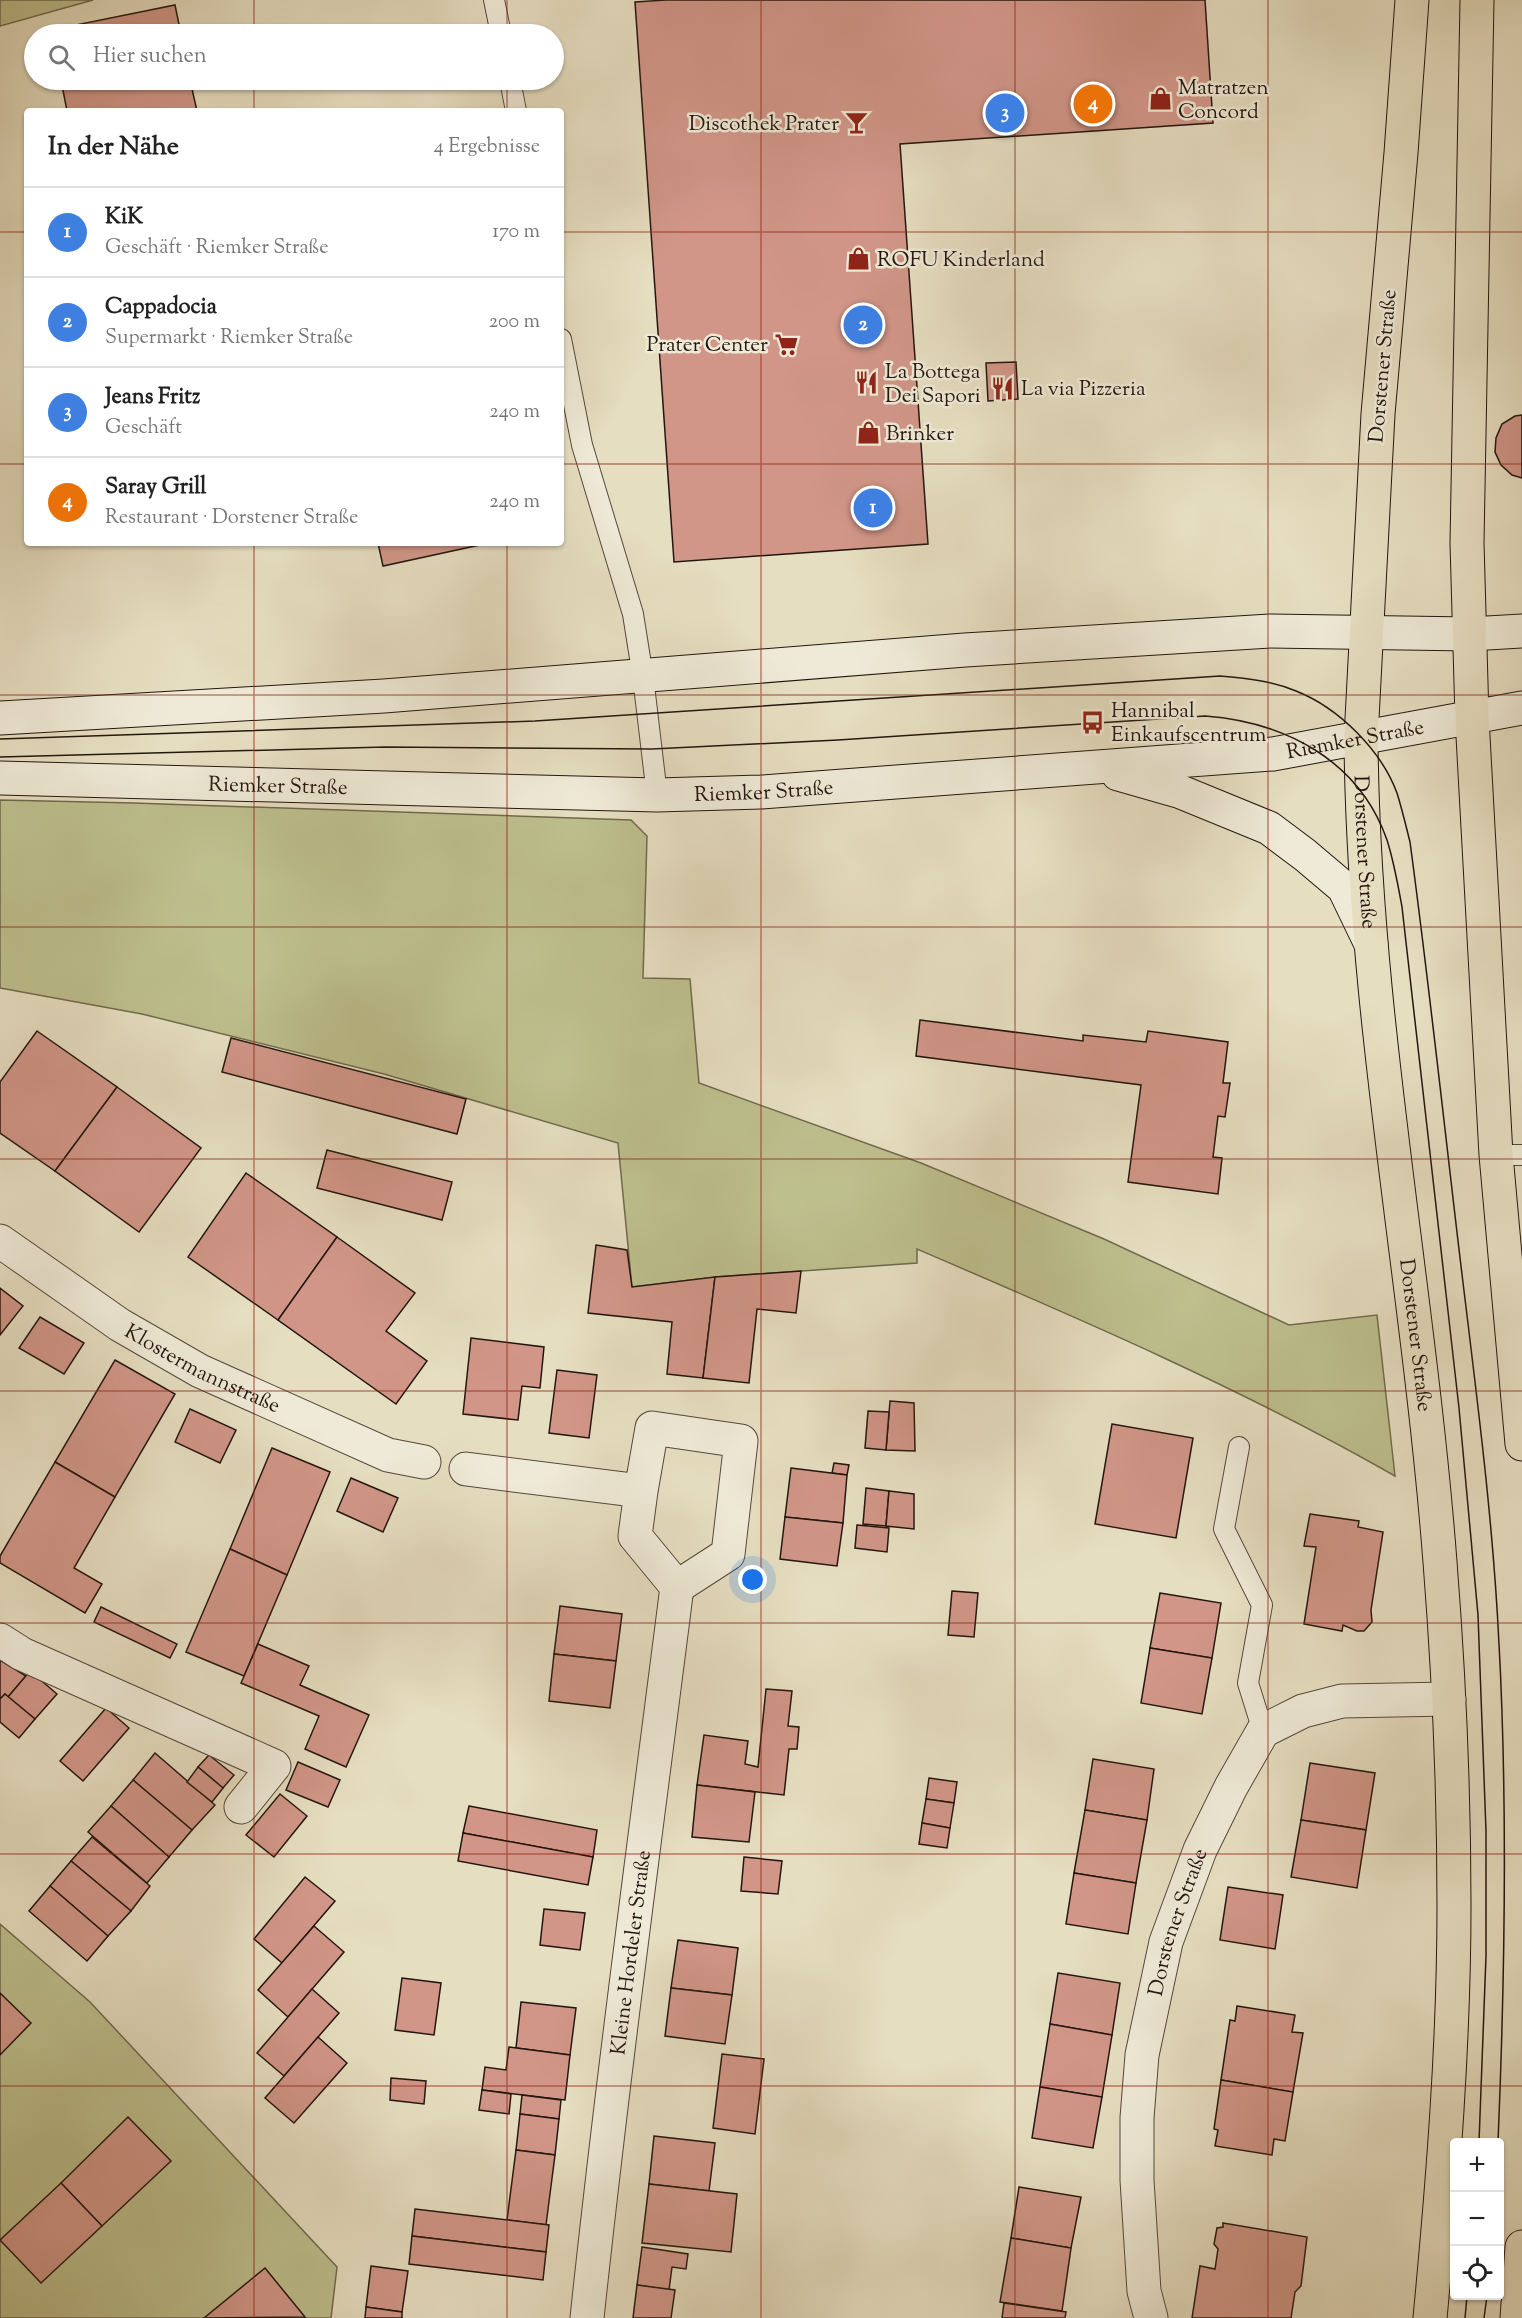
<!DOCTYPE html>
<html lang="de">
<head>
<meta charset="utf-8">
<style>
  body { margin:0; font-family:"Sorts Mill Goudy",serif; background:#f2f2f2; color:#222 }
  .controls { position:absolute; right:18px; bottom:18px; display:grid; overflow:hidden; border-radius:6px; box-shadow:0 2px 4px #0004 }
  .controls button { width:54px; height:54px; display:grid; place-items:center; padding:0; border:0; border-bottom:2px solid #e0e0e0; background:#fff; color:#222; font:30px sans-serif }
  .you { position:absolute; left:753px; top:1580px; width:21px; height:21px; margin:-15px; border:4px solid #fff; border-radius:50%; background:#1a73e8; box-shadow:0 0 0 9px #1a73e833 }
  .badge { display:grid; place-items:center; width:39px; height:39px; border-radius:50%; background:#8f2418; color:#fff; font-size:20px; font-weight:700 }
  .pin { position:absolute; translate:-50% -50%; border:3px solid #fff; box-shadow:0 2px 6px #0006 }
  .list { margin:0; padding:0; list-style:none }
  h2 { display:flex; justify-content:space-between; align-items:center; height:78px; margin:0; padding:0 24px; font-size:26px }
  h2 small { font-size:20px; font-weight:400; color:#767676 }
  .list li { display:grid; grid-template-columns:39px 1fr auto; gap:18px; align-items:center; box-sizing:border-box; height:90px; padding:0 24px; border-top:2px solid #e0e0e0 }
  .list b { display:block; font-size:22px; white-space:nowrap }
  .list p { margin:0; font-size:20px; white-space:nowrap; color:#767676 }
  .list em { font-size:20px; font-style:normal; color:#767676 }
  .icon { flex:none; width:33px; height:33px; fill:none; stroke:currentColor; stroke-width:2; stroke-linecap:round; stroke-linejoin:round }
  .map { position:relative; flex:none; width:1522px; height:2318px; overflow:hidden }
  .search { position:absolute; background:#fff; box-shadow:0 2px 4px #0004; left:24px; top:24px; width:540px; height:66px; display:flex; align-items:center; gap:15px; box-sizing:border-box; padding:0 21px; border-radius:33px; color:#767676; font-size:22px }
  .panel { position:absolute; background:#fff; box-shadow:0 2px 4px #0004; left:24px; top:108px; width:540px; height:438px; border-radius:6px }
  .map>svg:first-child { display:block }
  .green { fill:#bdbf8d; stroke:#706a4e; stroke-width:1.5 }
  .building { fill:#d19688; stroke:#24160f; stroke-width:1.5 }
  .lines { fill:none; stroke-linecap:round; stroke-linejoin:round }
  .lane-casing { stroke:#54483c; stroke-width:22 }
  .street-casing { stroke:#54483c; stroke-width:35 }
  .secondary-casing { stroke:#24160f; stroke-width:35 }
  .primary-casing { stroke:#24160f; stroke-width:35 }
  .lane { stroke:#efead7; stroke-width:20 }
  .street { stroke:#efead7; stroke-width:33 }
  .secondary { stroke:#efead7; stroke-width:33 }
  .primary { stroke:#e6dec1; stroke-width:33 }
  .tram { stroke:#24160f; stroke-width:1.5 }
  .grid { fill:none; stroke:#8f2418; stroke-width:1.5; stroke-opacity:0.55 }
  .labels { text-anchor:middle; stroke-width:5; stroke-linejoin:round; paint-order:stroke }
  .poi-label { font-size:21px; fill:#24160f; stroke:#efead7; text-anchor:start }
  .street-label { font-size:21px; fill:#24160f; stroke:#efead7 }
</style>
</head>
<body>
<div class="map">
<svg width="1522" height="2318" viewBox="0 0 1522 2318">
  <rect width="100%" height="100%" fill="#e6dec1"/>
  <filter id="stains"><feTurbulence type="fractalNoise" baseFrequency=".00333" numOctaves="4"/><feColorMatrix values="0 0 0 0 .2 0 0 0 0 .09 0 0 0 0 .02 0 0 0 .5 -.17"/></filter>
  <radialGradient id="worn" r=".72"><stop offset=".6" stop-color="#630" stop-opacity="0"/><stop offset="1" stop-color="#630" stop-opacity=".3"/></radialGradient>
  <g class="green">
    <path d="M0,0h93l-93,26z"/>
    <path d="M0,800l134,3 497,17 16,16 -4,142 47,1 9,104 222,80 183,76 185,86 88,-10 18,161c-154,-88 -315,-157 -478,-227v14l-202,14 -83,10 -14,-144 -234,-69 -242,-60 -142,-26z"/>
    <path d="M0,1924l90,78 247,265 -6,51h-331z"/>
  </g>
  <g class="building">
    <path d="M666,0h539l8,123 -313,21 28,400 -254,18 -39,-560z"/>
    <path d="M175,5l6,29h-130v-4z"/>
    <path d="M61,80h129l7,31h-130z"/>
    <path d="M1016,362l2,37 -30,2 -2,-38z"/>
    <path d="M1522,415v63l-10,-3 -11,-10 -6,-13 1,-14 6,-14 13,-8z"/>
    <path d="M378,543h111l-106,23z"/>
    <path d="M920,1020l163,21v-6l63,7 2,-11 80,11 -5,41h7l-5,34 -7,-1 -5,41 9,1 -4,36 -90,-12 13,-97 -225,-29z"/>
    <path d="M37,1031l80,56 -62,84 -55,-38v-51z"/>
    <path d="M231,1038l235,61 -9,35 -235,-62z"/>
    <path d="M117,1087l84,61 -62,84 -84,-61z"/>
    <path d="M327,1150l125,32 -10,38 -125,-32z"/>
    <path d="M246,1173l91,64 -59,83 -90,-63z"/>
    <path d="M337,1237l78,56 -29,38 41,30 -31,43 -118,-84z"/>
    <path d="M596,1245l31,5 5,37 83,-10 -12,101 -36,-4 5,-52 -84,-9z"/>
    <path d="M801,1271l-5,42 -39,-4 -8,74 -46,-5 12,-101z"/>
    <path d="M0,1288l23,18 -23,29z"/>
    <path d="M40,1317l44,26 -20,31 -45,-26z"/>
    <path d="M471,1338l73,9 -4,41 -18,-2 -4,34 -55,-6z"/>
    <path d="M115,1360l60,34 -60,103 -60,-35z"/>
    <path d="M557,1370l40,5 -8,63 -40,-5z"/>
    <path d="M890,1401l24,2 1,48 -29,-1z"/>
    <path d="M190,1409l46,21 -16,33 -45,-21z"/>
    <path d="M868,1411l21,1 -3,38 -21,-2z"/>
    <path d="M1112,1424l81,14 -17,100 -81,-14z"/>
    <path d="M272,1448l58,24 -43,103 -57,-26z"/>
    <path d="M55,1462l60,35 -41,71 28,16 -17,29 -85,-50v-7z"/>
    <path d="M834,1463l15,2 -2,10 -15,-2z"/>
    <path d="M791,1468l56,7 -4,48 -58,-6z"/>
    <path d="M351,1478l47,20 -15,34 -46,-21z"/>
    <path d="M866,1488l23,3 -3,35 -23,-2z"/>
    <path d="M889,1491l25,3v35l-28,-3z"/>
    <path d="M1310,1514l49,7 -1,6 25,5 -12,78 1,12 -8,9h-7l-14,-6 -1,6 -38,-7 12,-77 -12,-1z"/>
    <path d="M785,1517l58,6 -6,43 -57,-7z"/>
    <path d="M857,1525l32,3 -2,24 -32,-4z"/>
    <path d="M230,1549l57,26 -43,101 -58,-24z"/>
    <path d="M952,1591l26,2 -4,44 -26,-2z"/>
    <path d="M1160,1593l61,10 -9,55 -62,-10z"/>
    <path d="M560,1606l62,8 -6,47 -62,-7z"/>
    <path d="M101,1607l76,37 -7,14 -76,-36z"/>
    <path d="M258,1644l51,22 -9,19 69,30 -23,52 -41,-18 14,-33 -78,-33z"/>
    <path d="M1150,1648l62,10 -10,56 -61,-11z"/>
    <path d="M554,1654l62,7 -6,47 -61,-7z"/>
    <path d="M0,1660l26,16 -18,21 -3,-3 -5,5z"/>
    <path d="M30,1671l27,23 -22,25 -27,-22z"/>
    <path d="M766,1689l26,2 -4,35 11,1 -2,22h-8l-5,46 -87,-10 7,-50 44,6 -3,23 13,3z"/>
    <path d="M5,1694l30,25 -16,19 -19,-16v-23z"/>
    <path d="M106,1708l23,20 -46,53 -23,-20z"/>
    <path d="M155,1753l60,52 -23,25 -59,-50z"/>
    <path d="M209,1755l25,20 -11,13 -25,-21z"/>
    <path d="M1093,1759l61,10 -7,51 -62,-10z"/>
    <path d="M298,1762l42,18 -12,27 -42,-17z"/>
    <path d="M1310,1763l65,10 -9,57 -65,-10z"/>
    <path d="M198,1767l25,21 -11,14 -25,-20z"/>
    <path d="M929,1778l28,4 -3,21 -28,-4z"/>
    <path d="M133,1780l59,50 -23,27 -58,-51z"/>
    <path d="M697,1785l58,7 -6,50 -57,-5z"/>
    <path d="M280,1794l27,22 -33,41 -28,-22z"/>
    <path d="M926,1799l28,4 -4,25 -28,-5z"/>
    <path d="M111,1806l58,51 -22,26 -59,-51z"/>
    <path d="M469,1806l128,24 -4,27 -130,-24z"/>
    <path d="M1085,1810l62,10 -11,63 -62,-10z"/>
    <path d="M1301,1820l65,10 -9,58 -66,-11z"/>
    <path d="M922,1823l28,5 -3,20 -28,-4z"/>
    <path d="M463,1833l130,24 -5,28 -130,-24z"/>
    <path d="M92,1837l58,49 -19,25 -60,-50z"/>
    <path d="M744,1857l38,4 -4,33 -37,-3z"/>
    <path d="M71,1861l60,50 -23,25 -58,-50z"/>
    <path d="M1074,1873l62,10 -8,51 -62,-10z"/>
    <path d="M305,1877l30,24 -53,62 -28,-24z"/>
    <path d="M50,1886l58,50 -21,25 -58,-50z"/>
    <path d="M1228,1887l55,8 -8,54 -55,-9z"/>
    <path d="M544,1909l41,4 -5,37 -40,-5z"/>
    <path d="M314,1926l30,26 -56,65 -30,-27z"/>
    <path d="M678,1940l60,8 -6,47 -61,-7z"/>
    <path d="M1058,1973l62,10 -8,52 -62,-11z"/>
    <path d="M402,1978l39,5 -7,52 -39,-5z"/>
    <path d="M671,1988l61,7 -7,49 -60,-8z"/>
    <path d="M312,1989l27,24 -55,63 -27,-23z"/>
    <path d="M0,1993l31,30 -31,32z"/>
    <path d="M521,2002l55,6 -6,47 -54,-7z"/>
    <path d="M1237,2006l58,9 -3,17 11,1 -10,59 -72,-12 9,-60 5,1z"/>
    <path d="M1050,2024l62,11 -10,62 -62,-10z"/>
    <path d="M318,2037l29,26 -53,60 -29,-25z"/>
    <path d="M509,2047l61,8 -5,45 -83,-10 3,-23 21,3z"/>
    <path d="M722,2054l42,5 -9,75 -42,-6z"/>
    <path d="M391,2078l35,3 -2,23 -34,-4z"/>
    <path d="M1221,2080l72,12 -8,49 -11,-2 -2,16 -57,-9 3,-16 -4,-1z"/>
    <path d="M1040,2087l62,10 -9,51 -61,-10z"/>
    <path d="M482,2090l29,4 -2,20 -30,-4z"/>
    <path d="M522,2095l39,5 -2,19 -39,-5z"/>
    <path d="M520,2114l39,5 -4,36 -39,-5z"/>
    <path d="M128,2117l43,44 -69,65 -41,-43z"/>
    <path d="M654,2136l61,7 -6,48 -60,-7z"/>
    <path d="M516,2150l39,5 -9,70 -39,-5z"/>
    <path d="M61,2183l41,43 -61,57 -41,-43z"/>
    <path d="M649,2184l88,10 -6,58 -89,-9z"/>
    <path d="M1019,2187l62,10 -10,51 -60,-10z"/>
    <path d="M415,2209l134,16 -3,27 -134,-16z"/>
    <path d="M1223,2223l84,14 -6,49 -6,6 -4,26h-99l8,-52 15,3 3,-20 -4,-5 3,-16 6,-1z"/>
    <path d="M412,2236l134,16 -3,28 -134,-16z"/>
    <path d="M1011,2238l60,10 -9,63 -62,-9z"/>
    <path d="M642,2247l46,7 -2,15 -14,-2 -3,23 -32,-5z"/>
    <path d="M371,2266l37,5 -6,41 -36,-5z"/>
    <path d="M265,2268l40,49 -101,1z"/>
    <path d="M637,2285l38,5 -4,28h-38z"/>
    <path d="M1004,2303l62,9 -1,6h-63z"/>
    <path d="M366,2307l36,5v6h-37z"/>
  </g>
  <g class="lines">
    <defs>
      <g id="lane">
        <path d="M494,0l7,34"/>
        <path d="M510,80l6,31"/>
        <path d="M561,339l21,106 51,169 10,63 14,118"/>
        <path d="M1496,1155h26"/>
        <path d="M1239,1447l-15,82 38,76 -14,78 15,48"/>
      </g>
      <g id="street">
        <path id="s1" d="M0,1241l120,84 80,46 188,84 36,7"/>
        <path d="M466,1469l175,22 -6,45 42,51 51,-33 13,-113 -89,-13 -11,63"/>
        <path d="M0,1640l22,14 252,112 -33,41"/>
        <path id="s2" d="M587,2318c26,-244 59,-487 90,-731"/>
        <path id="s3" d="M1151,2318l-7,-27 -7,-111v-62l5,-63 24,-113 34,-92 31,-63 32,-56 40,-20 39,-10 107,-2"/>
      </g>
      <g id="secondary">
        <path d="M0,718l384,-22 581,-46 305,-19 200,3 52,-3"/>
        <path d="M1118,774l63,18 88,36 36,27 39,33 27,56"/>
        <path id="s4" d="M0,778l657,17 104,-3 512,-38 249,-46"/>
      </g>
      <g id="primary">
        <path id="s5" d="M1412,0l-11,153 -23,261 -17,324c2,277 58,549 79,824 9,114 14,229 14,343 0,138 -11,276 -24,413"/>
        <path d="M1477,0l-10,543 5,175 24,437 26,289"/>
        <path d="M1517,2318l5,-71"/>
      </g>
    </defs>
    <use href="#lane" class="lane-casing"/>
    <use href="#street" class="street-casing"/>
    <use href="#secondary" class="secondary-casing"/>
    <use href="#primary" class="primary-casing"/>
    <use href="#lane" class="lane"/>
    <use href="#street" class="street"/>
    <use href="#secondary" class="secondary"/>
    <use href="#primary" class="primary"/>
    <g class="tram">
      <path d="M0,739l535,-18 685,-45c25,2 52,5 76,15 43,17 85,59 101,102 5,16 9,33 13,49 19,141 34,282 51,424 15,125 32,251 38,378 9,166 6,332 -1,498"/>
      <path d="M0,757l385,-10 267,2 186,-9 367,-24c80,6 154,44 182,124 7,22 11,45 15,67l57,501 19,207 8,216v125l-7,186"/>
      <path d="M1465,2318l2,-22"/>
      <path d="M1484,2318l3,-22"/>
    </g>
  </g>
  <path class="grid" d="M254,0v34M507,0v34M761,0v2318M1015,0v2318M1268,0v2318M254,80v31M507,80v31M0,232h27M561,232h961M0,464h27M561,464h961M254,543v1775M507,543v1775M0,695h1522M0,927h1522M0,1159h1522M0,1391h1522M0,1623h1522M0,1854h1522M0,2086h1522"/>
  <defs>
    <symbol id="shop-bare" viewBox="-9 -9 18 18"><path d="M-5-2.5h2.3a2.7 3.5 0 0 1 5.4 0H5L5.5 6h-11ZM-1.5-2.5h3a1.5 2.3 0 0 0-3 0Z" fill="#8f2418" stroke="#efead7" stroke-width="2.5" paint-order="stroke"/></symbol>
    <symbol id="bar-bare" viewBox="-9 -9 18 18"><path d="M-6-5H6L.8 .8V4.5H3.5V6h-7V4.5H-.8V.8Z" fill="#8f2418" stroke="#efead7" stroke-width="2.5" paint-order="stroke"/></symbol>
    <symbol id="supermarket-bare" viewBox="-9 -9 18 18"><path d="M-6-5.5h2.5l.6 2H6L4.5 2H-2.5L-4.4-4H-6ZM-1.5 3.2a1.3 1.3 0 1 0 .1 0ZM3 3.2a1.3 1.3 0 1 0 .1 0Z" fill="#8f2418" stroke="#efead7" stroke-width="2.5" paint-order="stroke"/></symbol>
    <symbol id="restaurant-bare" viewBox="-9 -9 18 18"><path d="M-5-6h1v4h1v-4h1v4h1v-4h1v5L-1.5 .5V6h-2V.5L-5-1ZM5-6V6H3V1.5H1.5Q1.5-4 5-6Z" fill="#8f2418" stroke="#efead7" stroke-width="2.5" paint-order="stroke"/></symbol>
    <symbol id="bus-bare" viewBox="-9 -9 18 18"><path d="M-5-6H5V4H4V6H2V4H-2V6H-4V4H-5ZM-3.5-4V0h7V-4ZM-3.5 1.2v1.5H-2V1.2ZM2 1.2v1.5H3.5V1.2Z" fill="#8f2418" stroke="#efead7" stroke-width="2.5" paint-order="stroke"/></symbol>
  </defs>
  <g fill-rule="evenodd">
    <use href="#shop-bare" x="1144" y="82" width="33" height="33"/>
    <use href="#bar-bare" x="840" y="106" width="33" height="33"/>
    <use href="#shop-bare" x="842" y="242" width="33" height="33"/>
    <use href="#supermarket-bare" x="770" y="328" width="33" height="33"/>
    <use href="#restaurant-bare" x="850" y="366" width="33" height="33"/>
    <use href="#restaurant-bare" x="986" y="372" width="33" height="33"/>
    <use href="#shop-bare" x="852" y="416" width="33" height="33"/>
    <use href="#bus-bare" x="1076" y="706" width="33" height="33"/>
  </g>
  <g class="labels">
    <g class="poi-label">
      <text x="1178" y="94">Matratzen<tspan x="1178" dy="24">Concord</tspan></text>
      <text x="839" y="130" text-anchor="end">Discothek Prater</text>
      <text x="877" y="266">ROFU Kinderland</text>
      <text x="768" y="351" text-anchor="end">Prater Center</text>
      <text x="885" y="378">La Bottega<tspan x="885" dy="24">Dei Sapori</tspan></text>
      <text x="1021" y="395">La via Pizzeria</text>
      <text x="886" y="440">Brinker</text>
      <text x="1111" y="717">Hannibal<tspan x="1111" dy="24">Einkaufscentrum</tspan></text>
    </g>
    <g class="street-label">
      <text transform="translate(1382 366) rotate(-85)" y="7">Dorstener Straße</text>
      <text dy="7" stroke="none"><textPath href="#s4" startOffset="1358">Riemker Straße</textPath></text>
      <text dy="7" stroke="none"><textPath href="#s4" startOffset="278">Riemker Straße</textPath></text>
      <text dy="7" stroke="none"><textPath href="#s4" startOffset="764">Riemker Straße</textPath></text>
      <text dy="7" stroke="none"><textPath href="#s5" startOffset="854">Dorstener Straße</textPath></text>
      <text dy="7" stroke="none"><textPath href="#s5" startOffset="1340">Dorstener Straße</textPath></text>
      <text dy="7" stroke="none"><textPath href="#s1" startOffset="240">Klostermannstraße</textPath></text>
      <text dy="7" stroke="none"><textPath href="#s3" startOffset="402">Dorstener Straße</textPath></text>
      <text dy="7" stroke="none"><textPath href="#s2" startOffset="368">Kleine Hordeler Straße</textPath></text>
    </g>
  </g>
  <rect width="100%" height="100%" filter="url(#stains)"/>
  <rect width="100%" height="100%" fill="url(#worn)"/>
</svg>
<div class="controls">
<button>+</button>
<button>−</button>
<button><svg class="icon" aria-label="locate" viewBox="0 0 24 24"><circle cx="12" cy="12" r="6"/><path d="M12 2v4M12 18v4M2 12h4M18 12h4"/></svg></button>
</div>
<div class="you"></div>
<div class="pin badge" style="left:873px;top:508px;background:#3f7fe0">1</div>
<div class="pin badge" style="left:863px;top:325px;background:#3f7fe0">2</div>
<div class="pin badge" style="left:1005px;top:113px;background:#3f7fe0">3</div>
<div class="pin badge" style="left:1093px;top:104px;background:#e8710a">4</div>
<div class="search"><svg class="icon" aria-label="search" viewBox="0 0 24 24"><circle cx="10" cy="10" r="6"/><path d="M15 15l6 6"/></svg>Hier suchen</div>
<section class="panel">
<h2>In der Nähe<small>4 Ergebnisse</small></h2>
<ul class="list">
<li><span class="badge" style="background:#3f7fe0">1</span><div><b>KiK</b><p>Geschäft · Riemker Straße</p></div><em>170 m</em></li>
<li><span class="badge" style="background:#3f7fe0">2</span><div><b>Cappadocia</b><p>Supermarkt · Riemker Straße</p></div><em>200 m</em></li>
<li><span class="badge" style="background:#3f7fe0">3</span><div><b>Jeans Fritz</b><p>Geschäft</p></div><em>240 m</em></li>
<li><span class="badge" style="background:#e8710a">4</span><div><b>Saray Grill</b><p>Restaurant · Dorstener Straße</p></div><em>240 m</em></li>
</ul>
</section>
</div>
</body>
</html>
